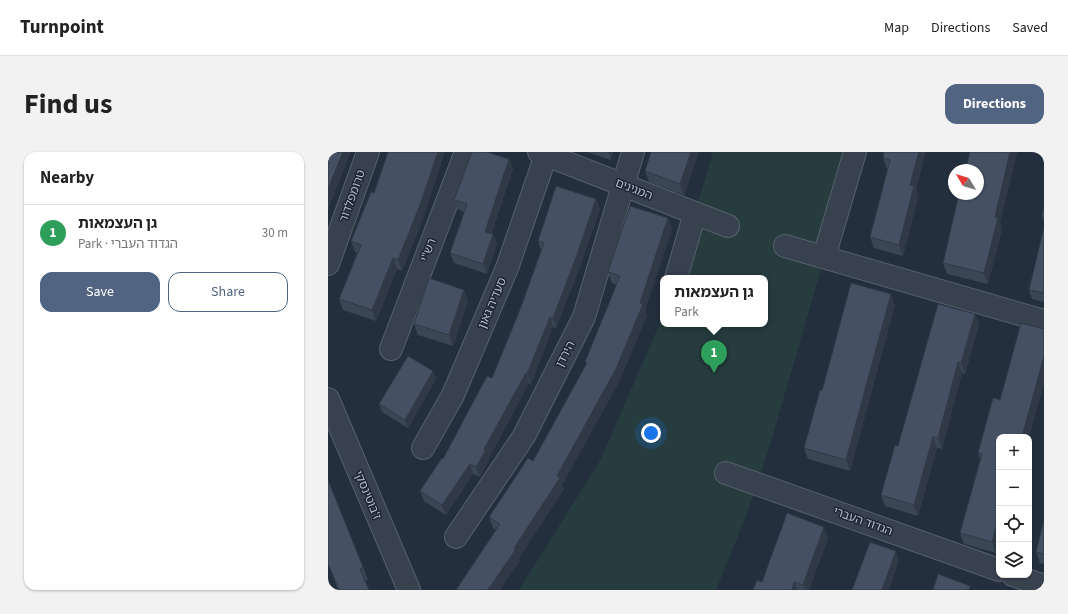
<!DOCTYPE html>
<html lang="en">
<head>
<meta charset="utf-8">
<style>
  body { margin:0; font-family:"Source Sans 3","Noto Sans Hebrew",sans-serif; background:#f2f2f2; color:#222 }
  .controls { position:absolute; right:12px; bottom:12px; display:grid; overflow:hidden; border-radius:8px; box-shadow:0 1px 3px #0004 }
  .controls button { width:36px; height:36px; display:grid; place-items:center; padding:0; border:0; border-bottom:1px solid #e0e0e0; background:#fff; color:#222; font:20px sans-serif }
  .compass { position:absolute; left:620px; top:12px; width:36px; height:36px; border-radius:50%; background:#fff; box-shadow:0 1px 3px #0004; rotate:308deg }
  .you { position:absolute; left:323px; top:281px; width:14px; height:14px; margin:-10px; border:3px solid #fff; border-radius:50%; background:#1a73e8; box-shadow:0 0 0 6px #1a73e833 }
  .badge { display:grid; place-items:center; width:26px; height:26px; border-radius:50%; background:#516482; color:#fff; font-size:13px; font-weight:700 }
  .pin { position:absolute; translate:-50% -33px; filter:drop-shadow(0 1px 2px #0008) }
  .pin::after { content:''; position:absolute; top:21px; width:14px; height:12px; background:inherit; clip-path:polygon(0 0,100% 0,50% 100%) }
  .popup { position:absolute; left:332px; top:123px; width:108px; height:52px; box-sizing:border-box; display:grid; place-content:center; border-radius:8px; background:#fff; filter:drop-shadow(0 1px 3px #0005); font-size:13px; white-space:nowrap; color:#767676 }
  .popup b { font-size:15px; color:#222 }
  .popup::after { content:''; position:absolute; left:50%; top:100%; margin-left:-8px; border:8px solid transparent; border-top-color:#fff }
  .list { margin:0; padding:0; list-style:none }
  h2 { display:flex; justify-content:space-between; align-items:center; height:52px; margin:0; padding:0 16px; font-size:17px }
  h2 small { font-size:13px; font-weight:400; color:#767676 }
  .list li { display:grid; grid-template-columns:26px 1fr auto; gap:12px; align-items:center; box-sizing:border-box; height:56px; padding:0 16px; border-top:1px solid #e0e0e0 }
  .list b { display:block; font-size:15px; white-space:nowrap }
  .list p { margin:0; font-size:13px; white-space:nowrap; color:#767676 }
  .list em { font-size:13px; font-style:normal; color:#767676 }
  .actions { display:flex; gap:8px; padding:12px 16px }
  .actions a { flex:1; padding:9px 0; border:1px solid #516482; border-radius:12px; text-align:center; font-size:14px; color:#516482 }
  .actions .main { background:#516482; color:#fff }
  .icon { flex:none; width:22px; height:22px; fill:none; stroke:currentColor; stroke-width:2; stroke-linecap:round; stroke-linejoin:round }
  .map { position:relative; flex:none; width:716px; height:438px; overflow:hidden; border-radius:12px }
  header { display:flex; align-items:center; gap:24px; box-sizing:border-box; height:56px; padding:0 20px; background:#fff; border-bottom:1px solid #e0e0e0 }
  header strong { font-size:19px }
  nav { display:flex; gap:22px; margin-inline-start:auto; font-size:14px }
  .intro { display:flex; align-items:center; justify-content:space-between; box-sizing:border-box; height:96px; padding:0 24px }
  h1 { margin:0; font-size:28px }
  .button { padding:10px 18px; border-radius:12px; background:#516482; color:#fff; font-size:14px; font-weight:700 }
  main { display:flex; gap:24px; padding:0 24px }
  aside { flex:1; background:#fff; border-radius:12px; box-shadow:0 1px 3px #0004 }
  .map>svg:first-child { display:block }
  .green { fill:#263c3f }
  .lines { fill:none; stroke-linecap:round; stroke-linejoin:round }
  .minor-casing { stroke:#565f6c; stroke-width:24 }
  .minor { stroke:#38414e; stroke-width:22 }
  .wall { fill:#3b4654 }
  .shaded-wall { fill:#303945 }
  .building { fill:#455162; stroke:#303945 }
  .labels { text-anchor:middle; stroke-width:3; stroke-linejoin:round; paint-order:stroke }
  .street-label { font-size:12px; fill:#b4bcc9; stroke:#1d2633 }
</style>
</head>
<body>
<header>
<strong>Turnpoint</strong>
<nav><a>Map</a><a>Directions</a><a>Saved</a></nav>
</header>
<div class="intro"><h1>Find us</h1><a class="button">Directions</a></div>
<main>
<aside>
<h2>Nearby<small></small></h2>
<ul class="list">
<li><span class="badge" style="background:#2e9e5b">1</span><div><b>גן העצמאות</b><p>Park · הגדוד העברי</p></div><em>30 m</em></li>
</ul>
<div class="actions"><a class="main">Save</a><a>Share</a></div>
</aside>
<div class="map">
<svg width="716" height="438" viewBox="0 0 716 438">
  <rect width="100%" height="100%" fill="#242f3e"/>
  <path class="green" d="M385,0h142l-85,293 -23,69 -31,76h-197l82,-131 62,-143v8h102v-46h-89z"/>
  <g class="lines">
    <defs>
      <g id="minor">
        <path d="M211,0l189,74"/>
        <path d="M457,94l259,75"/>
        <path d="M496,105l31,-105"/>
        <path d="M0,112l40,-112"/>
        <path d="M348,126l19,-65"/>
        <path d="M63,197l75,-197"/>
        <path d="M0,247l81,191"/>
        <path d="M95,296l30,-53 54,-127 40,-116"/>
        <path d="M398,321l273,97"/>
        <path d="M128,385l68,-101 60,-119 49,-165"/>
        <path d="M685,423l31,11"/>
      </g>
    </defs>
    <use href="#minor" class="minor-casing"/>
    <use href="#minor" class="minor"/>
  </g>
  <g class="wall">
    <path d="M259,0h26l-2,8z"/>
    <path d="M371,0l-15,43 -35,-13 -4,-11z"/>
    <path d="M556,0h41l-9,38 2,7 -15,59 -29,-8 -4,-11 18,-68h-1l-4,-11z"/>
    <path d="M642,0h47l-17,70 2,7 -14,55 -41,-10 -4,-11z"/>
    <path d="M181,7l4,10 -22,65h2l4,10 -10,30 -33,-11 -4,-10 14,-41 -6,-3 -4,-9z"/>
    <path d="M268,47l4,10 -19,55 -25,64 -3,-1 -22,57 -2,-1 -40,75v2l-9,17 -7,-3 -27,41 -22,-14 -4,-10 23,-32 49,-81 29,-71 20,-57 -3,-9z"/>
    <path d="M716,54v17l-2,-7z"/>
    <path d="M96,64l-22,55 -5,-2 -21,52 -33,-11 -4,-11 18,-46 -2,-1 -4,-11z"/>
    <path d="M716,75v75l-12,-3 -3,-9z"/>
    <path d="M344,77l-27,81 2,5 -27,65 -58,105 2,4 -45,69 1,2 -20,30h-44l41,-60 -4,-2 -4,-11 44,-56 53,-97 -1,-2 32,-77 -5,-2 -4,-11z"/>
    <path d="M140,149l-15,45 -35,-11 -4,-11z"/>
    <path d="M567,153l-45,166 -42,-12 -4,-11 18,-57z"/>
    <path d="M647,162l4,11 -14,49 -3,-1 -20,76 -5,-1 -19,68 -33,-10 -4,-11z"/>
    <path d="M105,219l3,8 -28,49 -26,-16 -3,-8z"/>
    <path d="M716,230l-15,55h-30v107l-3,9 -32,-9 -4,-11 20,-74 -2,-6 22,-53z"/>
    <path d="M0,328l35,87 5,13 -3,1 4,9h-31l-10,-26z"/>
    <path d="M716,368v44l-4,-1 -4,-11z"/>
    <path d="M500,386l-19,52h-56l9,-8z"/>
  </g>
  <g class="shaded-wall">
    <path d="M15,0h8l-23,58v-21z"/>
    <path d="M110,0h7l-21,64 -22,55 -4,-11z"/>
    <path d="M280,0h5l-2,8z"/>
    <path d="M363,0h8l-15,43 -4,-11z"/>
    <path d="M591,0h6l-9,38 2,7 -15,59 -4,-11 11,-60z"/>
    <path d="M682,0h7l-17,70 2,7 -14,55 -4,-11 11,-56z"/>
    <path d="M181,7l4,10 -24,73 -4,-10z"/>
    <path d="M268,47l4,10 -19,55 -25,64 -3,-10z"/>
    <path d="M340,66l4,11 -27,81 2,5 -27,65 -58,105 2,4 -45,69 1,2 -20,30h-12l26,-42 43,-72 83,-173z"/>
    <path d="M165,82l4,10 -10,30 -4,-10z"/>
    <path d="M65,106l4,11 -21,52 -4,-11z"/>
    <path d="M136,138l4,11 -15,45 -4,-11z"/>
    <path d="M563,142l4,11 -45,166 -4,-11z"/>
    <path d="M647,162l4,11 -14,49 -4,-11z"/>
    <path d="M222,165l3,10 -22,57 -4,-10z"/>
    <path d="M716,204v26l-15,55h-7z"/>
    <path d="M630,210l4,11 -20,76 -4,-11z"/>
    <path d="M105,219l3,8 -28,49 -3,-8z"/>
    <path d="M198,221l3,10 -40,75v2l-9,17 -4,-10 8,-18z"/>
    <path d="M605,285l4,11 -19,68 -4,-11z"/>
    <path d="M142,312l3,10 -27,41 -4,-10z"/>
    <path d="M671,366v26l-3,9 -4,-11z"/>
    <path d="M496,375l4,11 -19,52h-4l-2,-5z"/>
    <path d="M568,399l3,10 -10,29h-7z"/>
    <path d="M466,430l3,8h-5z"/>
  </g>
  <g class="building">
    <path d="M0,0h15l-15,37z"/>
    <path d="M60,0h50l-18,53 -22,55 -5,-2 -21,52 -33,-11 22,-54 -10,-4 20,-49 3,1z"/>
    <path d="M144,0h15l22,7 -24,73 8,2 -10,30 -33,-11 17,-49 -13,-4z"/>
    <path d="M323,0h40l-11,32 -35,-13z"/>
    <path d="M556,0h35l-9,33 4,1 -15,59 -29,-8 20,-77 -7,-2z"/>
    <path d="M642,0h40l-15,65 3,1 -14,55 -41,-10 16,-69h19v-24h-13z"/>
    <path d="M228,34l40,13 -19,56 -24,63 -3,-1 -23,57 -1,-1 -42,76 2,1 -10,17 -6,-3 -28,41 -22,-14 22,-33 1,1 44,-83 5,2 29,-71 23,-64 -6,-2z"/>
    <path d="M302,54l38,12 -28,85 3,1 -27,65 -59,107 3,2 -46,70 2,1 -28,41h-32l44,-66 -11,-7 39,-59 5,3 54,-98 -2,-1 35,-86 -12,-4z"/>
    <path d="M716,54v11l-2,-1z"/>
    <path d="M716,75v66l-15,-3z"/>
    <path d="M101,126l35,12 -15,45 -35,-11z"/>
    <path d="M523,131l40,11 -45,166 -42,-12 16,-58 2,1z"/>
    <path d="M610,152l37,10 -14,49 -3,-1 -20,76 -5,-1 -19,68 -33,-10 14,-50 3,1z"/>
    <path d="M693,171l23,6v27l-22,81h-23v81l-7,24 -32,-9 22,-79 -4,-1 15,-55 7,2z"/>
    <path d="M80,204l25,15 -28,49 -26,-16z"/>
    <path d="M0,328l35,87 -3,2 9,21h-30l-11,-27z"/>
    <path d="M459,361l37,14 -21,58 -9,-3 -2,8h-39l4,-10 5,2z"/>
    <path d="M716,368v34l-8,-2z"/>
    <path d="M542,390l26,9 -14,39h-30z"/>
    <path d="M610,422l32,12 -1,4h-36z"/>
  </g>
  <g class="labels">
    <g class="street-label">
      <text transform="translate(306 37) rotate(21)" y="4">המגינים</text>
      <text transform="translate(24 44) rotate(-70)" y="4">טרומפלדור</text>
      <text transform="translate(100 98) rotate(-69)" y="4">רש"י</text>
      <text transform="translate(164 151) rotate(-67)" y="4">סעדיה גאון</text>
      <text transform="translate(237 202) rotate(-63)" y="4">הירדן</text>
      <text transform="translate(40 343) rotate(67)" y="4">ז'בוטינסקי</text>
      <text transform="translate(535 369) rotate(20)" y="4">הגדוד העברי</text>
    </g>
  </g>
</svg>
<div class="controls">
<button>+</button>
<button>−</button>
<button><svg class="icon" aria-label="locate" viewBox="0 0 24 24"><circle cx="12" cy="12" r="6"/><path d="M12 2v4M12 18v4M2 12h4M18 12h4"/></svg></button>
<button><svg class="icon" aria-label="layers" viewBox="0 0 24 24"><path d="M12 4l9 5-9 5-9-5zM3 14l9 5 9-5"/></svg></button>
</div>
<svg class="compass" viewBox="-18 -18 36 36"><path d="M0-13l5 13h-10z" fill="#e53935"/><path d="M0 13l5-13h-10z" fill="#767676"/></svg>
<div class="you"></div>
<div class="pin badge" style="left:386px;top:221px;background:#2e9e5b">1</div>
<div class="popup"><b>גן העצמאות</b>Park</div>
</div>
</main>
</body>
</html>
